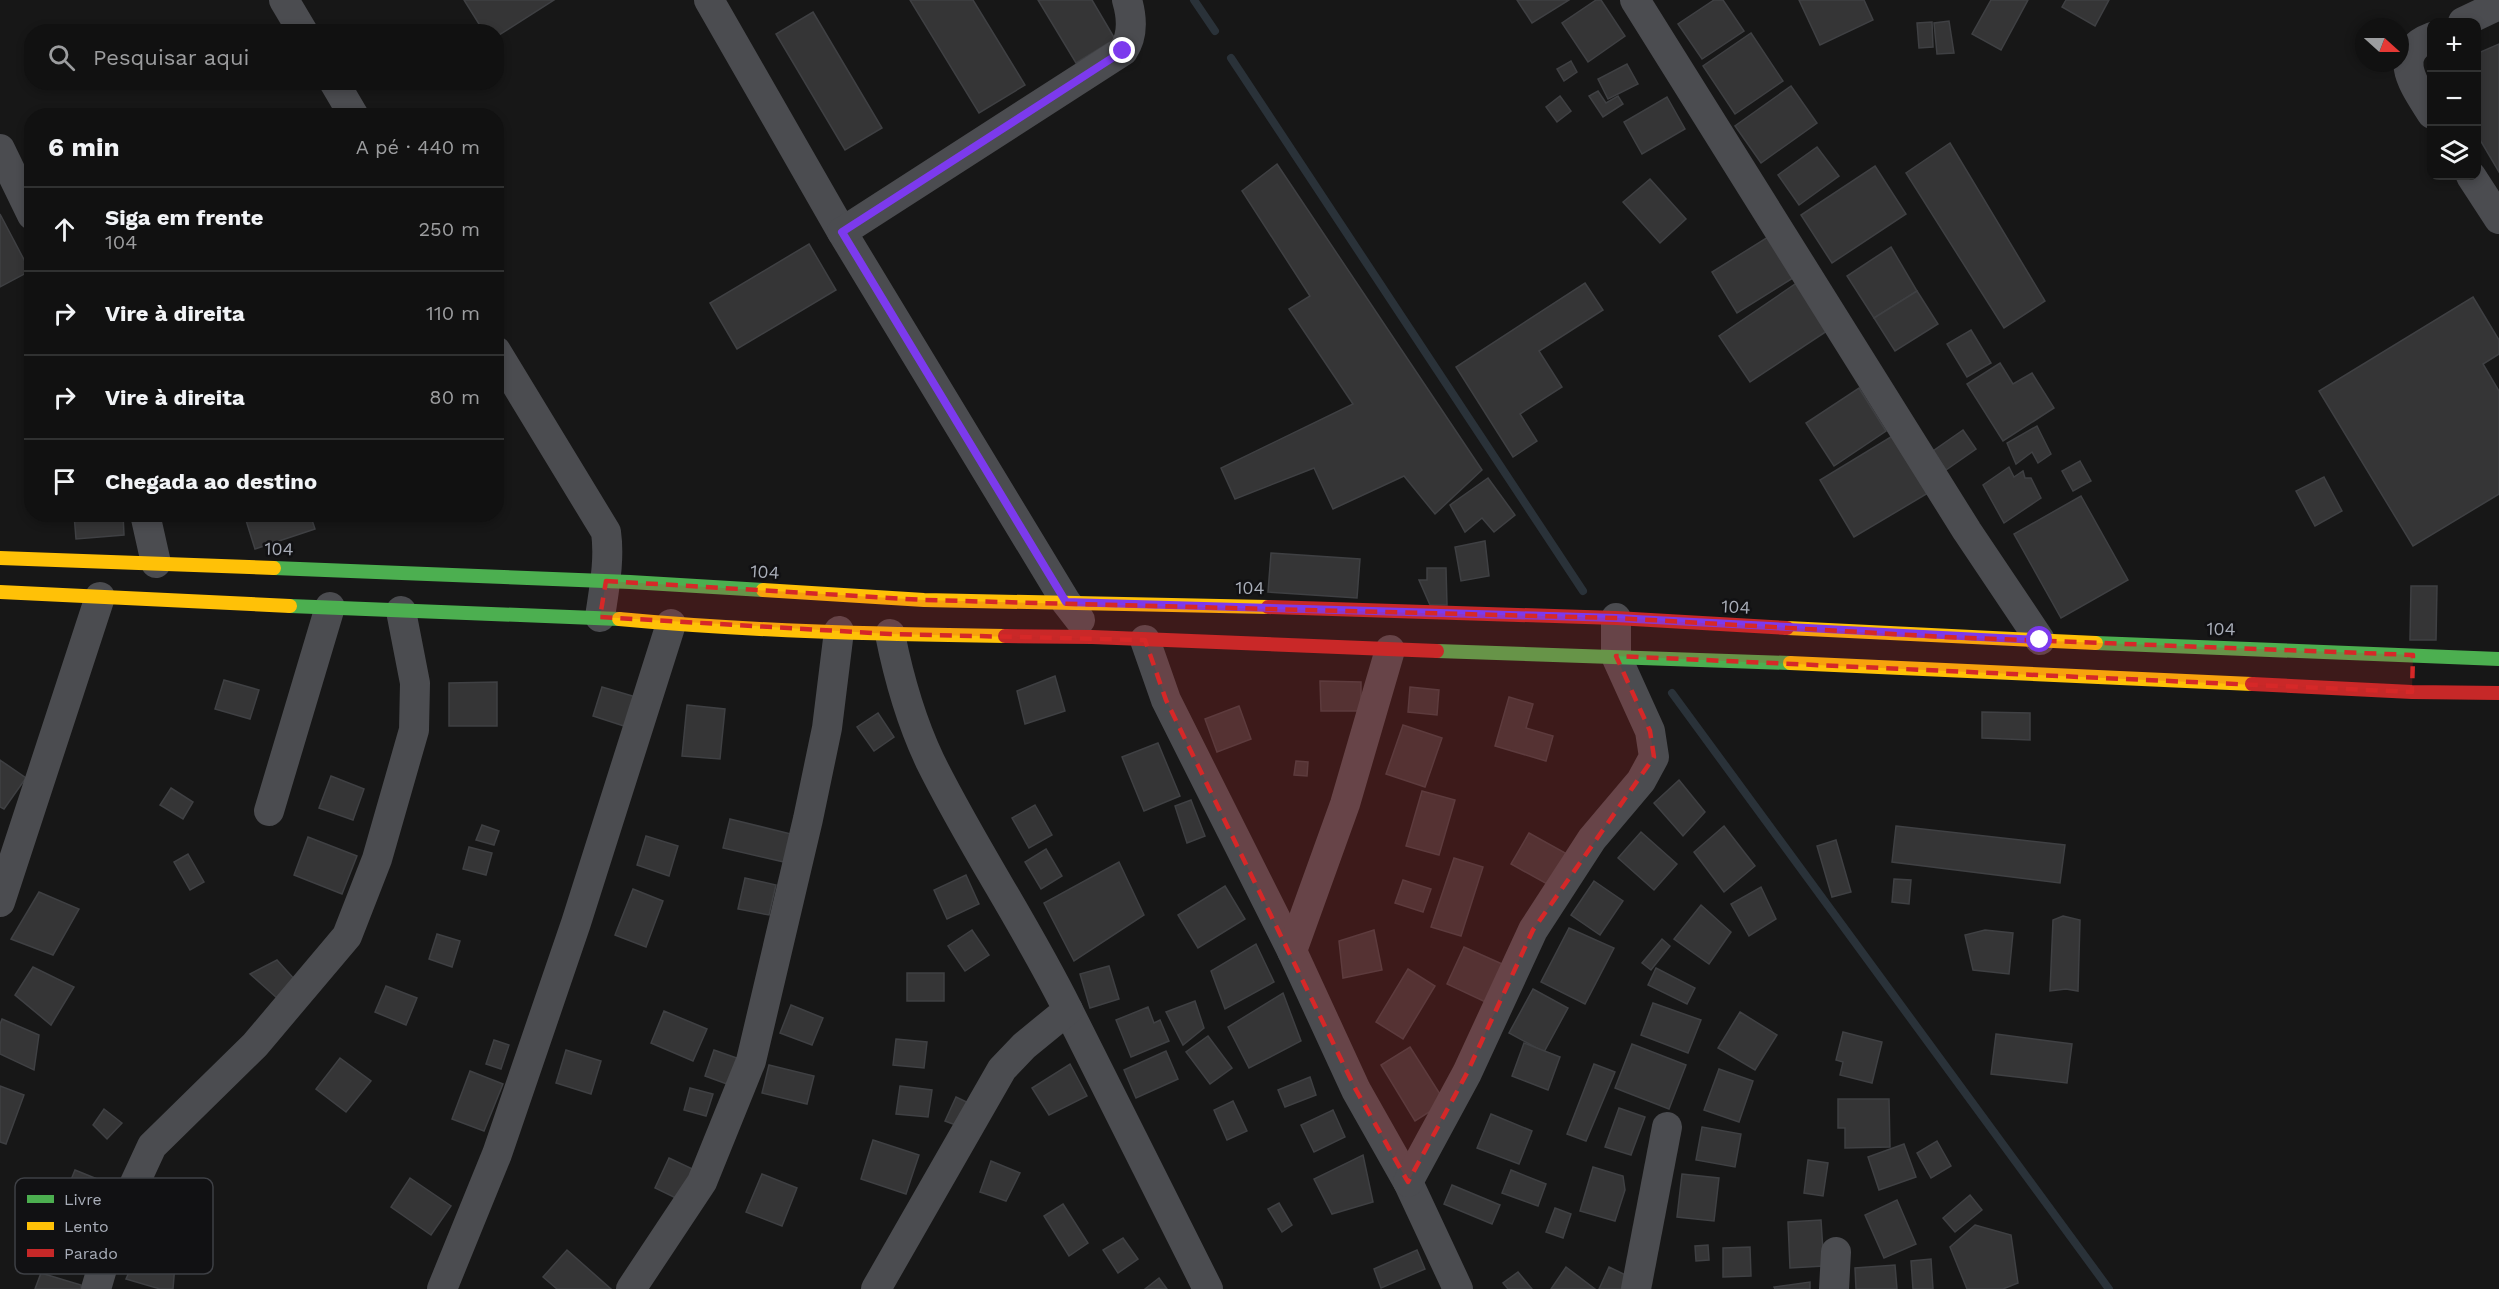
<!DOCTYPE html>
<html lang="pt">
<head>
<meta charset="utf-8">
<style>
  body { margin:0; font-family:"Work Sans",sans-serif; background:#1a1a1a; color:#f1f3f6 }
  .controls { position:absolute; right:18px; top:18px; display:grid; overflow:hidden; border-radius:12px; box-shadow:0 3px 9px #0003 }
  .controls button { width:54px; height:54px; display:grid; place-items:center; padding:0; border:0; border-bottom:2px solid #303131; background:#111; color:#f1f3f6; font:30px sans-serif }
  .compass { position:absolute; left:2355px; top:18px; width:54px; height:54px; border-radius:50%; background:#111; box-shadow:0 3px 9px #0003; rotate:111deg }
  .stop { position:absolute; width:18px; height:18px; margin:-14px; border:4px solid #7c3aed; border-radius:50%; background:#fff }
  .stop.end { background:#7c3aed; border-color:#fff; box-shadow:0 2px 6px #0008 }
  .list { margin:0; padding:0; list-style:none }
  h2 { display:flex; justify-content:space-between; align-items:center; height:78px; margin:0; padding:0 24px; font-size:26px }
  h2 small { font-size:20px; font-weight:400; color:#9c9d9f }
  .list li { display:grid; grid-template-columns:39px 1fr auto; gap:18px; align-items:center; box-sizing:border-box; height:84px; padding:0 24px; border-top:2px solid #303131 }
  .list b { display:block; font-size:22px; white-space:nowrap }
  .list p { margin:0; font-size:20px; white-space:nowrap; color:#9c9d9f }
  .list em { font-size:20px; font-style:normal; color:#9c9d9f }
  .icon { flex:none; width:33px; height:33px; fill:none; stroke:currentColor; stroke-width:2; stroke-linecap:round; stroke-linejoin:round }
  .map { position:relative; flex:none; width:2499px; height:1289px; overflow:hidden }
  .search { position:absolute; background:#111; box-shadow:0 3px 9px #0003; left:24px; top:24px; width:480px; height:66px; display:flex; align-items:center; gap:15px; box-sizing:border-box; padding:0 21px; border-radius:24px; color:#9c9d9f; font-size:22px }
  .panel { position:absolute; background:#111; box-shadow:0 3px 9px #0003; left:24px; top:108px; width:480px; height:414px; border-radius:24px }
  .map>svg:first-child { display:block }
  .lines { fill:none; stroke-linecap:round; stroke-linejoin:round }
  .stream { stroke:#2a3239; stroke-width:8 }
  .building { fill:#353536; stroke:#3f4043; stroke-width:1.5 }
  .street { stroke:#4b4c50; stroke-width:30 }
  .fast { stroke:#4caf50; stroke-width:14 }
  .slow { stroke:#ffc107; stroke-width:14 }
  .jam { stroke:#c62828; stroke-width:14 }
  .route { stroke:#7c3aed; stroke-width:8 }
  .marked { fill:#d62828; fill-opacity:0.2; stroke:#d62828; stroke-width:4.5; stroke-dasharray:12 8; stroke-linejoin:round }
  .labels { text-anchor:middle; stroke-width:5; stroke-linejoin:round; paint-order:stroke }
  .street-label { font-size:18px; fill:#a8adb8; stroke:#111113 }
  .key { fill:#111113; stroke:#3e4045; stroke-width:1.5 }
  .key-label { font-size:16px; fill:#a8adb8 }
</style>
</head>
<body>
<div class="map">
<svg width="2499" height="1289" viewBox="0 0 2499 1289">
  <rect width="100%" height="100%" fill="#171717"/>
  <g class="lines">
    <g class="stream">
      <path d="M1194,0l21,31"/>
      <path d="M1231,58l352,533"/>
      <path d="M1672,693l437,596"/>
    </g>
  </g>
  <g class="building">
    <path d="M464,0h90l-58,37v-5h-12z"/>
    <path d="M910,0h63l52,85 -46,28z"/>
    <path d="M1038,0h54l23,39 -39,24z"/>
    <path d="M1517,0h52l-37,23z"/>
    <path d="M1596,0h5l24,36 -37,26 -26,-39z"/>
    <path d="M1714,0h9l21,31 -42,28 -24,-35z"/>
    <path d="M1799,0h65l9,20 -53,25z"/>
    <path d="M1991,0h37l-27,50 -29,-16z"/>
    <path d="M2066,0h43l-14,26 -33,-19z"/>
    <path d="M813,12l69,116 -37,22 -69,-116z"/>
    <path d="M1949,21l5,32 -17,1 -3,-31z"/>
    <path d="M1932,22l1,25 -14,1 -2,-25z"/>
    <path d="M1751,33l32,48 -48,33 -32,-48z"/>
    <path d="M2499,44v128l-23,-39v-79z"/>
    <path d="M1571,61l6,11 -13,9 -7,-12z"/>
    <path d="M1627,64l11,20 -30,15 -10,-20z"/>
    <path d="M1791,86l26,37 -56,40 -26,-37z"/>
    <path d="M1598,91l8,12 12,-7 5,8 -20,13 -14,-21z"/>
    <path d="M1560,96l11,15 -14,11 -11,-15z"/>
    <path d="M1667,97l18,32 -43,25 -18,-32z"/>
    <path d="M1950,143l95,158 -41,27 -98,-155z"/>
    <path d="M1817,147l22,29 -40,29 -21,-30z"/>
    <path d="M1277,164l205,306 -47,44 -31,-38 -71,33 -19,-41 -79,31 -14,-31 132,-64 -64,-95 21,-13 -68,-105z"/>
    <path d="M1875,166l31,48 -74,49 -31,-48z"/>
    <path d="M1650,179l36,40 -26,24 -37,-41z"/>
    <path d="M0,214l30,57 -30,16z"/>
    <path d="M1768,237l25,41 -56,35 -25,-41z"/>
    <path d="M809,244l27,46 -99,59 -27,-46z"/>
    <path d="M1891,247l26,44 -43,27 -27,-42z"/>
    <path d="M1798,282l32,47 -80,53 -31,-46z"/>
    <path d="M1585,283l18,27 -64,41 23,36 -42,27 17,27 -24,16 -57,-90z"/>
    <path d="M1917,291l21,33 -43,27 -21,-33z"/>
    <path d="M2473,297l26,43v14l-16,10 16,27v103l-86,52 -94,-155z"/>
    <path d="M1971,330l20,33 -24,14 -20,-33z"/>
    <path d="M2000,363l13,21 19,-11 22,35 -51,33 -36,-57z"/>
    <path d="M1859,388l27,43 -52,35 -28,-43z"/>
    <path d="M2037,426l14,28 -13,9 -6,-11 -16,12 -9,-21z"/>
    <path d="M1963,430l13,19 -30,21 -13,-19z"/>
    <path d="M1894,435l34,58 -74,44 -34,-57z"/>
    <path d="M2080,461l11,20 -18,10 -11,-20z"/>
    <path d="M2009,467l5,10 9,-6 2,7h6l10,20 -37,25 -21,-38z"/>
    <path d="M2324,477l18,34 -27,15 -19,-35z"/>
    <path d="M1488,478l27,37 -21,17 -12,-14 -17,14 -15,-27z"/>
    <path d="M2081,496l47,84 -67,38 -47,-84z"/>
    <path d="M74,514h49l1,21 -48,4z"/>
    <path d="M244,514h66l5,15 -60,20z"/>
    <path d="M1485,541l4,35 -28,5 -6,-34z"/>
    <path d="M1271,553l89,6 -3,39 -89,-6z"/>
    <path d="M1427,568h19l1,37h-17l-11,-25h8z"/>
    <path d="M2411,586h26l-1,54h-26z"/>
    <path d="M1055,676l10,35 -40,13 -8,-33z"/>
    <path d="M224,680l35,10 -9,29 -35,-10z"/>
    <path d="M1320,681l41,1v29h-40z"/>
    <path d="M497,682v44h-48v-43z"/>
    <path d="M602,687l34,10 -9,30 -34,-11z"/>
    <path d="M1410,687l29,3 -2,25 -29,-3z"/>
    <path d="M1509,697l24,7 -7,24 27,8 -7,25 -51,-15z"/>
    <path d="M687,705l38,4 -5,50 -38,-3z"/>
    <path d="M1239,706l12,33 -34,13 -12,-33z"/>
    <path d="M1982,712l48,1v27l-48,-2z"/>
    <path d="M878,713l16,24 -20,14 -17,-24z"/>
    <path d="M1403,725l39,13 -17,49 -39,-13z"/>
    <path d="M1158,743l22,53 -36,15 -22,-54z"/>
    <path d="M0,760l26,18 -22,31 -4,-2z"/>
    <path d="M1296,761l12,1 -1,14 -13,-1z"/>
    <path d="M331,776l33,13 -11,31 -34,-12z"/>
    <path d="M1679,780l26,32 -22,24 -29,-33z"/>
    <path d="M171,788l22,14 -10,17 -23,-14z"/>
    <path d="M1422,791l33,9 -16,55 -33,-9z"/>
    <path d="M1191,800l14,36 -18,7 -12,-37z"/>
    <path d="M1035,805l17,30 -23,13 -17,-30z"/>
    <path d="M730,819l61,15 -7,28 -61,-14z"/>
    <path d="M482,825l17,6 -5,14 -18,-5z"/>
    <path d="M1724,826l31,40 -31,26 -30,-40z"/>
    <path d="M1896,826l169,19 -5,38 -168,-21z"/>
    <path d="M1641,832l36,32 -23,26 -36,-32z"/>
    <path d="M1529,833l38,21 -18,31 -38,-21z"/>
    <path d="M646,836l32,10 -9,30 -32,-11z"/>
    <path d="M308,837l49,19 -15,38 -48,-19z"/>
    <path d="M1836,840l15,52 -19,5 -15,-51z"/>
    <path d="M469,847l23,6 -6,22 -23,-6z"/>
    <path d="M1046,849l16,27 -21,13 -16,-27z"/>
    <path d="M188,854l16,28 -14,8 -16,-28z"/>
    <path d="M1454,858l29,9 -22,69 -30,-9z"/>
    <path d="M1119,862l25,53 -70,46 -30,-58z"/>
    <path d="M966,875l13,29 -32,15 -13,-29z"/>
    <path d="M745,878l31,7 -7,30 -31,-6z"/>
    <path d="M1894,879l17,1 -2,24 -17,-2z"/>
    <path d="M1403,880l28,9 -8,23 -28,-9z"/>
    <path d="M1594,881l29,20 -23,34 -29,-20z"/>
    <path d="M1225,886l20,33 -47,29 -20,-33z"/>
    <path d="M1761,887l15,32 -27,17 -18,-32z"/>
    <path d="M633,889l30,12 -17,46 -31,-12z"/>
    <path d="M39,892l40,17 -26,46 -42,-16z"/>
    <path d="M1701,905l30,27 -22,32 -35,-25z"/>
    <path d="M2063,916l17,4 -2,71 -12,-2 -16,2 3,-71z"/>
    <path d="M1569,928l45,20 -29,56 -44,-22z"/>
    <path d="M972,930l17,25 -24,16 -17,-25z"/>
    <path d="M1374,930l8,40 -39,8 -4,-37z"/>
    <path d="M1985,930l28,3 -4,41 -36,-4 -8,-35z"/>
    <path d="M437,934l23,7 -8,26 -23,-8z"/>
    <path d="M1662,939l8,7 -19,24 -9,-7z"/>
    <path d="M1256,944l18,38 -49,27 -14,-38z"/>
    <path d="M1464,947l47,21 -17,38 -47,-22z"/>
    <path d="M277,960l19,21 -19,17 -27,-24z"/>
    <path d="M1109,966l10,33 -29,9 -10,-34z"/>
    <path d="M33,967l41,20 -23,38 -36,-30z"/>
    <path d="M1656,968l39,20 -8,16 -39,-19z"/>
    <path d="M1408,969l27,17 -32,53 -27,-17z"/>
    <rect x="907" y="973" width="37" height="28"/>
    <path d="M386,986l31,12 -11,27 -31,-13z"/>
    <path d="M1533,989l35,19 -24,44 -35,-19z"/>
    <path d="M1283,993l18,48 -52,27 -21,-41z"/>
    <path d="M1195,1001l9,27 -21,17 -17,-33z"/>
    <path d="M1653,1003l48,17 -13,33 -47,-18z"/>
    <path d="M791,1005l32,13 -11,27 -32,-12z"/>
    <path d="M1148,1007l6,16 6,-3 9,21 -38,16 -15,-37z"/>
    <path d="M664,1011l43,18 -14,32 -42,-18z"/>
    <path d="M1740,1012l37,23 -22,35 -37,-22z"/>
    <path d="M2,1019l37,16 -5,35 -34,-16v-30z"/>
    <path d="M1843,1032l39,10 -10,41 -32,-8 3,-13 -7,-2z"/>
    <path d="M1996,1034l76,10 -5,39 -76,-9z"/>
    <path d="M1208,1036l24,32 -22,16 -24,-32z"/>
    <path d="M896,1039l31,3 -3,26 -31,-3z"/>
    <path d="M494,1040l15,5 -8,24 -15,-5z"/>
    <path d="M1524,1043l36,14 -12,33 -36,-14z"/>
    <path d="M1632,1044l54,21 -17,44 -54,-21z"/>
    <path d="M1410,1047l35,55 -30,19 -34,-56z"/>
    <path d="M566,1050l35,11 -10,33 -35,-11z"/>
    <path d="M714,1050l34,12 -10,26 -33,-12z"/>
    <path d="M1166,1051l12,28 -42,19 -12,-28z"/>
    <path d="M340,1058l31,23 -25,31 -30,-23z"/>
    <path d="M1070,1064l17,32 -38,19 -17,-27z"/>
    <path d="M1594,1064l21,8 -29,69 -19,-7z"/>
    <path d="M769,1065l45,11 -7,28 -45,-11z"/>
    <path d="M1719,1069l34,12 -14,41 -35,-12z"/>
    <path d="M470,1071l33,13 -19,47 -32,-12z"/>
    <path d="M1310,1077l6,18 -31,12 -7,-17z"/>
    <path d="M0,1086l24,9 -18,49 -6,-2z"/>
    <path d="M900,1086l32,4 -4,27 -32,-3z"/>
    <path d="M690,1088l23,6 -7,22 -22,-6z"/>
    <path d="M956,1097l15,7 -10,23 -16,-6z"/>
    <path d="M1838,1099h51l1,48 -45,1v-20h-7z"/>
    <path d="M1233,1101l14,30 -20,9 -13,-30z"/>
    <path d="M1619,1108l26,9 -14,38 -26,-8z"/>
    <path d="M104,1109l18,14 -15,16 -14,-14z"/>
    <path d="M1333,1110l12,27 -31,15 -13,-27z"/>
    <path d="M1491,1114l41,17 -13,33 -42,-16z"/>
    <path d="M1702,1127l39,7 -6,33 -39,-7z"/>
    <path d="M873,1140l46,15 -13,39 -45,-15z"/>
    <path d="M1937,1141l14,25 -20,12 -14,-25z"/>
    <path d="M1904,1144l12,33 -37,13 -11,-33z"/>
    <path d="M1363,1155l10,47 -41,12 -18,-35z"/>
    <path d="M669,1158l30,14 -15,30 -29,-14z"/>
    <path d="M1808,1160l20,3 -5,33 -19,-3z"/>
    <path d="M991,1161l29,12 -14,28 -26,-9z"/>
    <path d="M1593,1167l30,9 2,14 -10,31 -35,-10z"/>
    <path d="M75,1170l32,13 -11,27 -32,-13z"/>
    <path d="M1511,1170l35,14 -8,22 -36,-13z"/>
    <path d="M762,1174l35,14 -15,38 -36,-14z"/>
    <path d="M1682,1174l37,4 -5,43 -37,-4z"/>
    <path d="M410,1178l41,28 -20,29 -40,-28z"/>
    <path d="M1452,1185l48,20 -8,19 -48,-20z"/>
    <path d="M1970,1195l12,15 -27,22 -12,-14z"/>
    <path d="M1897,1200l19,44 -32,14 -19,-43z"/>
    <path d="M1279,1203l13,22 -10,7 -14,-23z"/>
    <path d="M1063,1204l25,39 -19,13 -25,-40z"/>
    <path d="M1555,1208l16,6 -8,24 -17,-6z"/>
    <path d="M1821,1220l3,46 -34,2 -2,-46z"/>
    <path d="M1975,1225l36,10 7,48 -15,6h-36l-17,-42z"/>
    <path d="M145,1236l31,16 -3,37h-13l-34,-10z"/>
    <path d="M1123,1238l15,21 -20,14 -15,-23z"/>
    <path d="M1708,1245l1,15 -13,1 -1,-15z"/>
    <path d="M1750,1247l1,29 -28,1v-29z"/>
    <path d="M567,1250l44,39h-54l-14,-12z"/>
    <path d="M1417,1250l8,19 -44,19 -7,-19z"/>
    <path d="M1931,1259l2,30h-20l-2,-28z"/>
    <path d="M1895,1265l2,24h-41l-1,-21z"/>
    <path d="M1566,1267l29,22h-44z"/>
    <path d="M1609,1267l23,11 -6,11h-27z"/>
    <path d="M1518,1272l14,17h-24l-5,-6z"/>
    <path d="M41,1273l40,12v4h-46z"/>
    <path d="M1159,1278l8,11h-22z"/>
    <path d="M1810,1282v7h-35l-1,-2z"/>
  </g>
  <g class="lines">
    <g class="street">
      <path d="M284,0l19,32"/>
      <path d="M709,0l133,232 224,370 14,18"/>
      <path d="M1635,0l332,531 73,109"/>
      <path d="M2463,22l36,-17"/>
      <path d="M2432,37c-44,16 -16,51 0,77"/>
      <path d="M334,82l20,34"/>
      <path d="M0,149l32,66"/>
      <path d="M2471,176l28,43"/>
      <path d="M842,232l281,-181c11,-16 9,-34 4,-51"/>
      <path d="M496,351l110,181c4,28 -2,57 -6,85"/>
      <path d="M145,514l11,49"/>
      <path d="M1145,640l21,60 126,251 64,139 52,92 50,107"/>
      <path d="M269,811l61,-204"/>
      <path d="M0,902l100,-305"/>
      <path d="M1292,951l53,-147 45,-154"/>
      <path d="M1068,1010l140,279"/>
      <path d="M1408,1182l59,-109 66,-143 59,-91 49,-58 13,-24 -4,-26 -34,-75v-38"/>
      <path d="M96,1289l18,-61 38,-82 103,-101 92,-109 30,-77 37,-129 1,-47 -14,-72"/>
      <path d="M442,1289l55,-135 79,-231 95,-299"/>
      <path d="M631,1289l71,-107 49,-121 57,-242 19,-91 12,-97"/>
      <path d="M876,1289l126,-220 22,-23 44,-36c-42,-85 -96,-164 -138,-249 -18,-38 -32,-87 -40,-127"/>
      <path d="M1636,1289l31,-162"/>
      <path d="M1834,1289l2,-37"/>
    </g>
    <g class="fast">
      <path d="M274,568l356,14 133,8"/>
      <path d="M290,606l329,13"/>
      <path d="M2096,643l403,16"/>
      <path d="M1437,651l353,12"/>
    </g>
    <g class="slow">
      <path d="M0,558l274,10"/>
      <path d="M763,590l161,10 344,7"/>
      <path d="M0,592l290,14"/>
      <path d="M619,619c128,12 258,15 386,17"/>
      <path d="M1787,628l309,15"/>
      <path d="M1790,663l462,21"/>
    </g>
    <g class="jam">
      <path d="M1268,607l348,11 171,10"/>
      <path d="M1005,636l87,1 345,14"/>
      <path d="M2252,684l160,8 87,1"/>
    </g>
  </g>
  <g class="lines">
    <path class="route" d="M1123,51l-281,181 224,370 550,16 424,22"/>
  </g>
  <path class="marked" d="M606,581l318,19 692,18 330,19 467,18 -1,37 -796,-36 34,75 4,26 -121,173 -66,143 -59,109 -52,-92 -190,-390 -21,-60 -255,-6 -290,-17z"/>
  <g class="labels">
    <g class="street-label">
      <text transform="translate(279 549) rotate(2)" y="6">104</text>
      <text transform="translate(765 572) rotate(4)" y="6">104</text>
      <text transform="translate(1250 588) rotate(1)" y="6">104</text>
      <text transform="translate(1736 607) rotate(3)" y="6">104</text>
      <text transform="translate(2221 629) rotate(2)" y="6">104</text>
    </g>
  </g>
  <rect x="15" y="1178" width="198" height="96" rx="9" class="key"/>
  <rect x="27" y="1195" width="27" height="8" fill="#4caf50"/>
  <rect x="27" y="1222" width="27" height="8" fill="#ffc107"/>
  <rect x="27" y="1249" width="27" height="8" fill="#c62828"/>
  <g class="key-label">
    <text x="64" y="1205">Livre</text>
    <text x="64" y="1232">Lento</text>
    <text x="64" y="1259">Parado</text>
  </g>
</svg>
<div class="controls">
<button>+</button>
<button>−</button>
<button><svg class="icon" aria-label="layers" viewBox="0 0 24 24"><path d="M12 4l9 5-9 5-9-5zM3 14l9 5 9-5"/></svg></button>
</div>
<svg class="compass" viewBox="-18 -18 36 36"><path d="M0-13l5 13h-10z" fill="#e53935"/><path d="M0 13l5-13h-10z" fill="#9c9d9f"/></svg>
<div class="stop" style="left:2040px;top:640px"></div>
<div class="stop end" style="left:1123px;top:51px"></div>
<div class="search"><svg class="icon" aria-label="search" viewBox="0 0 24 24"><circle cx="10" cy="10" r="6"/><path d="M15 15l6 6"/></svg>Pesquisar aqui</div>
<section class="panel">
<h2>6 min<small>A pé · 440 m</small></h2>
<ul class="list">
<li><svg class="icon" aria-label="ahead" viewBox="0 0 24 24"><path d="M12 20V5M6 11l6-6 6 6"/></svg><div><b>Siga em frente</b><p>104</p></div><em>250 m</em></li>
<li><svg class="icon" aria-label="right" viewBox="0 0 24 24"><path d="M7 20v-9h11M14 6l5 5-5 5"/></svg><div><b>Vire à direita</b></div><em>110 m</em></li>
<li><svg class="icon" aria-label="right" viewBox="0 0 24 24"><path d="M7 20v-9h11M14 6l5 5-5 5"/></svg><div><b>Vire à direita</b></div><em>80 m</em></li>
<li><svg class="icon" aria-label="arrive" viewBox="0 0 24 24"><path d="M6 21V4h12l-3 4 3 4H6"/></svg><div><b>Chegada ao destino</b></div></li>
</ul>
</section>
</div>
</body>
</html>
